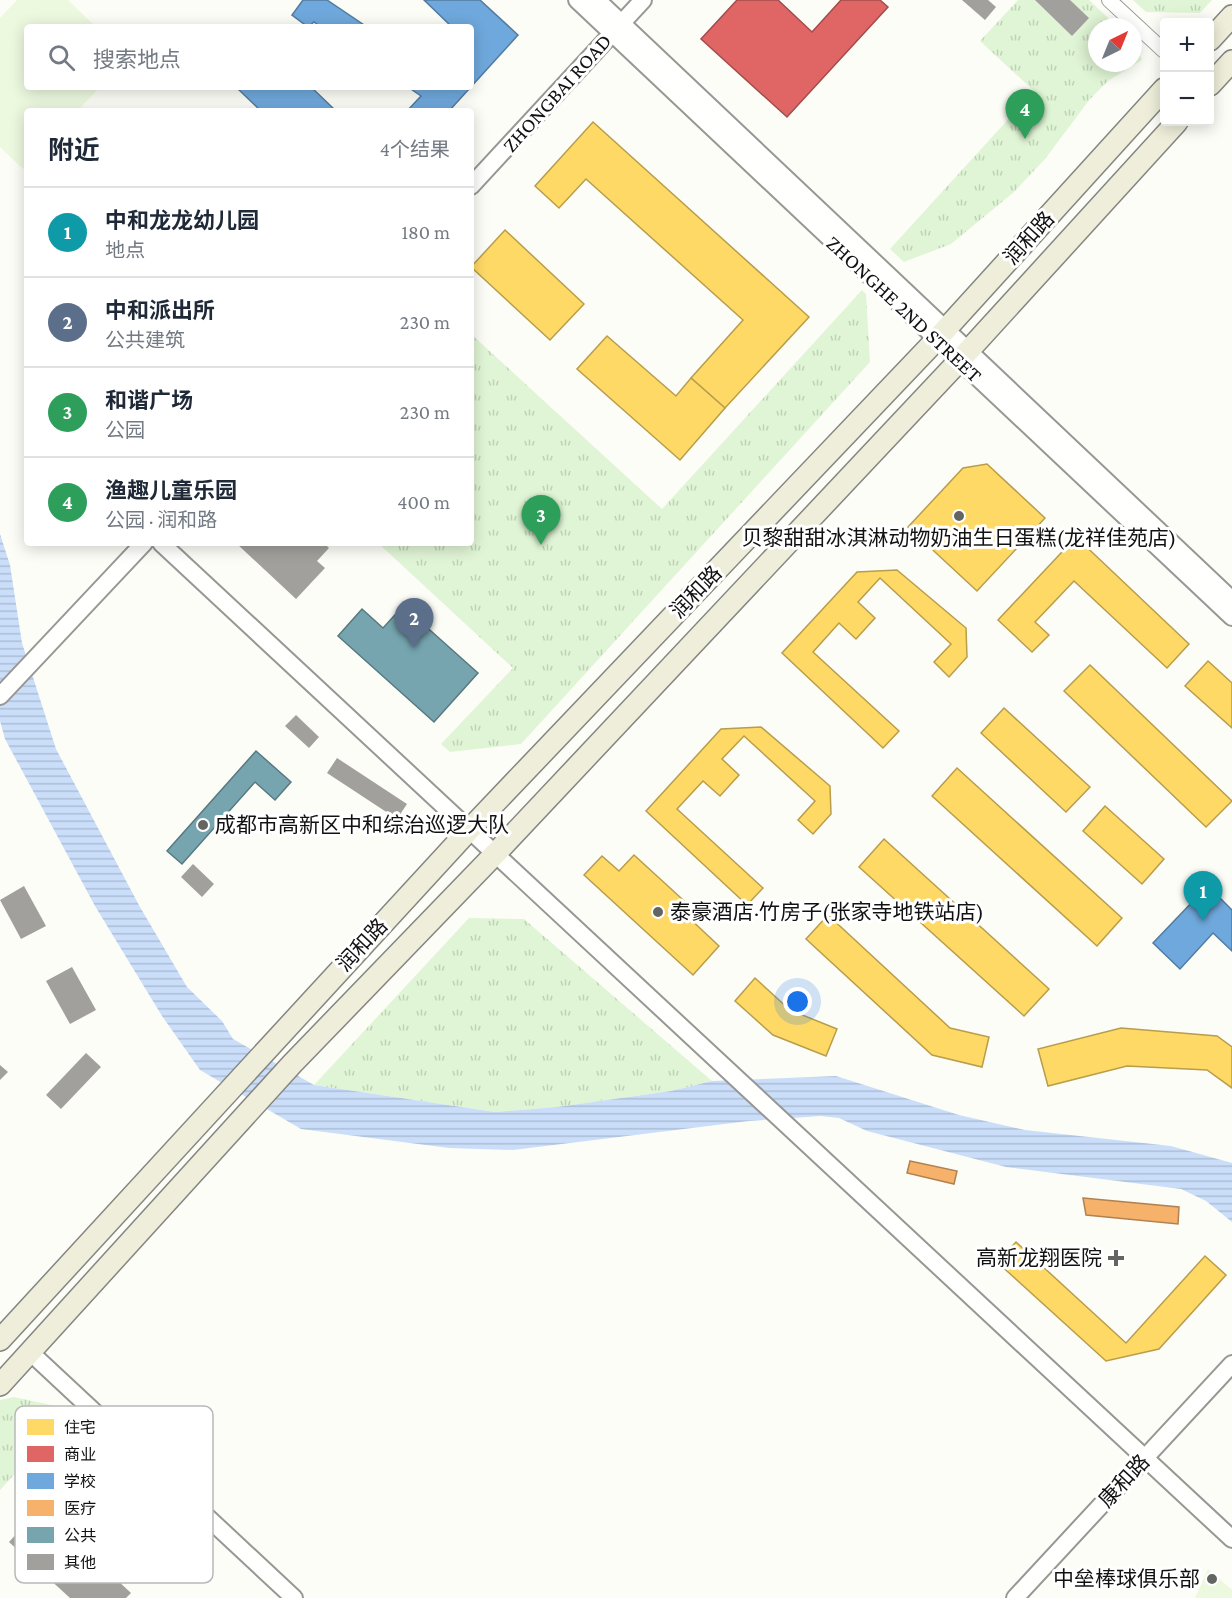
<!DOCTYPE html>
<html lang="zh">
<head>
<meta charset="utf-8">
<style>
  body { margin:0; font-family:"Crimson Pro","Noto Sans SC",serif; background:#f6f6f7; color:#1f2937 }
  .controls { position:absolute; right:18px; top:18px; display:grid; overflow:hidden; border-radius:6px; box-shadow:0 3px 15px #0003 }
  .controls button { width:54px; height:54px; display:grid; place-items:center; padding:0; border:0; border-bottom:2px solid #e0e1e3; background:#fff; color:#1f2937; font:30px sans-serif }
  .compass { position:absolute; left:1088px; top:18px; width:54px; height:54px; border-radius:50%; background:#fff; box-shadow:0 3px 15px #0003; rotate:43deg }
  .you { position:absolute; left:798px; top:1002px; width:21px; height:21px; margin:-15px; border:4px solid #fff; border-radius:50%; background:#1a73e8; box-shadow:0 0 0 9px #1a73e833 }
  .badge { display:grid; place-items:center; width:39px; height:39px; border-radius:50%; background:#d93025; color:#fff; font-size:20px; font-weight:700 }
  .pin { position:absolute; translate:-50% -50px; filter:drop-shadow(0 2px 3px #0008) }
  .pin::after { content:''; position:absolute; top:32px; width:21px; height:18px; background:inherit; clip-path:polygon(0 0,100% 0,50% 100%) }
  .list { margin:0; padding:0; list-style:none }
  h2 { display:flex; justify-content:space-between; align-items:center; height:78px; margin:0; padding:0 24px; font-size:26px }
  h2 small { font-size:20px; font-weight:400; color:#747a83 }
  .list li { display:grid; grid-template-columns:39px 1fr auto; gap:18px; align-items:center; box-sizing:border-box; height:90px; padding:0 24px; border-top:2px solid #e0e1e3 }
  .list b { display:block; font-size:22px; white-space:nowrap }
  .list p { margin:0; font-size:20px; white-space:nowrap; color:#747a83 }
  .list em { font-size:20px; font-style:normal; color:#747a83 }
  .icon { flex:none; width:33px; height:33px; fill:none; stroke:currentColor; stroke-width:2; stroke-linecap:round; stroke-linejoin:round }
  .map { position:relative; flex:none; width:1232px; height:1598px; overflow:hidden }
  .search { position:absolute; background:#fff; box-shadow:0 3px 15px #0003; left:24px; top:24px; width:450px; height:66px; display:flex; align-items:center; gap:15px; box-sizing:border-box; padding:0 21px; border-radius:6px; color:#747a83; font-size:22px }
  .panel { position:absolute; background:#fff; box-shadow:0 3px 15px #0003; left:24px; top:108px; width:450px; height:438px; border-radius:6px }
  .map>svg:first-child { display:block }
  .grass { fill:url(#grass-tufts) }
  .pitch { fill:#ecf9df }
  .water { fill:url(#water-rules) }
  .homes { fill:#ffd966; stroke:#b89d4c; stroke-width:1.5 }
  .shops { fill:#e06666; stroke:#a24c4c; stroke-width:1.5 }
  .schools { fill:#6fa8dc; stroke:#537b9f; stroke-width:1.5 }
  .health { fill:#f6b26b; stroke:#b18250; stroke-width:1.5 }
  .public { fill:#76a5af; stroke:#587980; stroke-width:1.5 }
  .building { fill:#a1a09c }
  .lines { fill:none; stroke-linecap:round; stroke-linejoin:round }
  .minor-casing { stroke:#979795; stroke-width:16 }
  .tertiary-casing { stroke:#979795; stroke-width:20 }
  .primary-casing { stroke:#858582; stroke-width:24 }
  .minor { stroke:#fffffe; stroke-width:14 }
  .tertiary { stroke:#fffffe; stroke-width:16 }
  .primary { stroke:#eeeeda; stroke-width:21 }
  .poi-dot { fill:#646462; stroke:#fff; stroke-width:2 }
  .labels { text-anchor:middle; stroke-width:6; stroke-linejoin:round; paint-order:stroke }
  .street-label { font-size:21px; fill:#111; stroke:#fff }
  .poi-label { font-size:21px; fill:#111; stroke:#fff; text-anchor:start }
  .key { fill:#fff; stroke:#b8b8b8; stroke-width:1.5 }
  .key-label { font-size:16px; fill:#111 }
</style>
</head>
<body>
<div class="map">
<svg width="1232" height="1598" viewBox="0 0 1232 1598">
  <defs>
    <pattern id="grass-tufts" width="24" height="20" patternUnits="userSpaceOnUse" patternTransform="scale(1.5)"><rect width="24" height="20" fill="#e0f5d5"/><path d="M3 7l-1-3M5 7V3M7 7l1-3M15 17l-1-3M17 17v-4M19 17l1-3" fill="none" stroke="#bfd1b6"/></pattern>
    <pattern id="water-rules" width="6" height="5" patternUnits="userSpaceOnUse" patternTransform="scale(1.5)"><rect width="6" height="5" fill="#cadefa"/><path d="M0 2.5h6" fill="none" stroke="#acbdd5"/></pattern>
  </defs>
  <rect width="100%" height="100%" fill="#fdfdf7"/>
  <g class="grass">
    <path d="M1018,0h71l29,27h-21v36h36v-22l9,19 -34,21 -18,18 -45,60 -31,33 -63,52 -47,18 -14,-13 144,-158 -54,-50z"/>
    <path d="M1133,0h79l-12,13 -54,-1z"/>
    <path d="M862,290l4,4 4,68 -349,382 -71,8 -9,-8 72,-76 -135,-125h93v-209l191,175z"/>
    <path d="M469,918l55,1 188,162 -41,10 -114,16 -62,5 -181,-27z"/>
    <path d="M14,1397l60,13 -74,80v-90z"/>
  </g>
  <g class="pitch">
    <path d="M17,0h51l28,27h-69v60h73l-23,24h-50v54l-4,4 -23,-22v-129z"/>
    <path d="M1208,1569l24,21v8h-37z"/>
  </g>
  <path class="water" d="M0,534l10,31 12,78 34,106 84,158 47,80 35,34 11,18 81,46 181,27 62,-5 114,-16 41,-10 124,-5 123,39 66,15 146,16 61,17v59l-26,-21 -25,-12 -175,-22 -139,-36 -28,-13 -18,-2 -72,5 -236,29 -64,-2 -148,-19 -101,-59 -38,-54 -67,-110 -90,-167 -5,-18z"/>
  <g class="homes">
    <path d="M593,122l216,195 -84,91 -34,-30 52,-58 -157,-141 -27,29 -24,-22z"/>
    <path d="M505,230l79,74 -34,36 -79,-73z"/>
    <path d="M607,336l69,60 15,-18 34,30 -45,52 -103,-91z"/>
    <path d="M987,464l58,54 -68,73 -69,-64 55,-59z"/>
    <path d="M1076,537l113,107 -22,24 -93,-87 -39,41 14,13 -17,17 -34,-32z"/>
    <path d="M897,570l69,58 1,29 -18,20 -15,-15 17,-18 -71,-66 -22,24 17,16 -19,21 -17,-16 -26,29 86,79 -16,17 -101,-95 75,-81z"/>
    <path d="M1208,661l24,22v45l-47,-42z"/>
    <path d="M1090,665l142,136 -26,26 -142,-136z"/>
    <path d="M1004,708l86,79 -24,25 -85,-79z"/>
    <path d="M761,727l69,59 1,28 -18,20 -15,-14 17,-19 -71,-65 -22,23 17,16 -19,21 -17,-15 -26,28 86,79 -16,17 -101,-94 75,-82z"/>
    <path d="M957,768l165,150 -25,28 -165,-150z"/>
    <path d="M1105,806l59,53 -22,25 -59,-53z"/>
    <path d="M884,839l165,150 -25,27 -165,-149z"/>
    <path d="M634,855l59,54 -6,7 32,30 -26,29 -109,-100 18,-19 17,15z"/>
    <path d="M828,915l122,113 39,9 -7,30 -50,-12 -126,-116z"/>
    <path d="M755,978l35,32 47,19 -11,27 -53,-21 -38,-34z"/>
    <path d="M1121,1028l96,8 15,11v41l-25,-18 -80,-4 -79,20 -10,-37z"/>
    <path d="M1016,1242l110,101 79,-87 21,19 -67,74 -53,12 -109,-99z"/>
  </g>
  <path class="shops" d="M737,0h41l34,32 29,-32h39l8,7 -101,110 -86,-78z"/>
  <g class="schools">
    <path d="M303,0h24l40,27h-46l-7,-5 -6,5 -16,-12z"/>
    <path d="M424,0h56l38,35 -69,76h-42l14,-15 -13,-9h63v-60h-19z"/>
    <path d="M241,87h70l25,24h-75l-22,-21z"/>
    <path d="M1216,894l16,16v41l-19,-18 -33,36 -27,-26 43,-45 9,8z"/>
  </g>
  <g class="health">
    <path d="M910,1161l47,10 -3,13 -47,-11z"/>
    <path d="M1083,1198l96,9 -1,17 -92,-9z"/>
  </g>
  <g class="public">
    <path d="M403,606l75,67 -44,49 -96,-86 24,-27 21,19z"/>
    <path d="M256,751l35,31 -16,18 -20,-18 -73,82 -15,-13z"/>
  </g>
  <g class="building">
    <path d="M962,0h26l8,7 -11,13z"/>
    <path d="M1035,0h35l19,18 -17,18z"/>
    <path d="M236,543h88l5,5 -12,13 8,7 -29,31z"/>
    <path d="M296,715l23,22 -10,11 -24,-22z"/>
    <path d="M337,758l70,46 -10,15 -70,-46z"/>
    <path d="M193,864l21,20 -12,13 -21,-20z"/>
    <path d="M24,886l22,40 -25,13 -21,-39z"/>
    <path d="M72,967l24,43 -26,14 -24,-43z"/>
    <path d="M86,1053l15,14 -40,42 -15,-14z"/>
    <path d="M0,1065l8,7 -8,8z"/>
    <path d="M40,1508l91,85 -5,5h-56l-61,-56z"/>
  </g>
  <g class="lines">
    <defs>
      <path id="minor" d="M1109,0l55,51"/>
      <g id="tertiary">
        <path d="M577,0l655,617"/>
        <path d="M597,0l635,600"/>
        <path d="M471,186l172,-186"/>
        <path d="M161,543l1071,996"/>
        <path d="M0,696l144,-153"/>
        <path d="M30,1352l264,246"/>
        <path d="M1015,1598l217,-234"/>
      </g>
      <g id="primary">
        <path d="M1210,40l22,-24"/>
        <path d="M1210,85l22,-24"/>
        <path d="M0,1340l469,-510 467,-490 228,-251"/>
        <path d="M0,1385l292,-321 203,-210 464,-493 218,-239"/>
      </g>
    </defs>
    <use href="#minor" class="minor-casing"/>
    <use href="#tertiary" class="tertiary-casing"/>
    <use href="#primary" class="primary-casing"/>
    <use href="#minor" class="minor"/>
    <use href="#tertiary" class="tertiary"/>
    <use href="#primary" class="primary"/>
  </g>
  <g class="poi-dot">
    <circle cx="959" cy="516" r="6"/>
    <circle cx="203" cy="825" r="6"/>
    <circle cx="658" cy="912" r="6"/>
    <path d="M1113 1249h6v6h6v6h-6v6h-6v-6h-6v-6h6z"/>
    <circle cx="1212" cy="1579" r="6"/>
  </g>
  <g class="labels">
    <g class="street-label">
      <text transform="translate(557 93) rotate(-48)" y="7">ZHONGBAI ROAD</text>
      <text transform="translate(1029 238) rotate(-48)" y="7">润和路</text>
      <text transform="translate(904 309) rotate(43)" y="7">ZHONGHE 2ND STREET</text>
      <text transform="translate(696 592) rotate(-46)" y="7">润和路</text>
      <text transform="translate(362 945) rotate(-47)" y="7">润和路</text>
      <text transform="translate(1124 1481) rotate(-47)" y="7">康和路</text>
    </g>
    <g class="poi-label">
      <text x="959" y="545" text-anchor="middle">贝黎甜甜冰淇淋动物奶油生日蛋糕(龙祥佳苑店)</text>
      <text x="215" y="832">成都市高新区中和综治巡逻大队</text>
      <text x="670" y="919">泰豪酒店·竹房子(张家寺地铁站店)</text>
      <text x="1102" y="1265" text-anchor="end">高新龙翔医院</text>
      <text x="1200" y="1586" text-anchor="end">中垒棒球俱乐部</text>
    </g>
  </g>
  <rect x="15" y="1406" width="198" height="177" rx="9" class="key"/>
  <rect x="27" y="1419" width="27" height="16" fill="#ffd966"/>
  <rect x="27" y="1446" width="27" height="16" fill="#e06666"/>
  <rect x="27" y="1473" width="27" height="16" fill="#6fa8dc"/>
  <rect x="27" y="1500" width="27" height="16" fill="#f6b26b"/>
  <rect x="27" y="1527" width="27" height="16" fill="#76a5af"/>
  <rect x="27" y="1554" width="27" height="16" fill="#a1a09c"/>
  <g class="key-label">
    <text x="64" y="1433">住宅</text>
    <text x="64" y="1460">商业</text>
    <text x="64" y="1487">学校</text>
    <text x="64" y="1514">医疗</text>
    <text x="64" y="1541">公共</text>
    <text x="64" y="1568">其他</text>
  </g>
</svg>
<div class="controls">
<button>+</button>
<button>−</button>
</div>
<svg class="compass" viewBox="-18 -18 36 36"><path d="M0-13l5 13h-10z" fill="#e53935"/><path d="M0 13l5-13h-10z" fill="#747a83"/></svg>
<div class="you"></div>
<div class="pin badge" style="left:1203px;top:921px;background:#0f9aa8">1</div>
<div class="pin badge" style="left:414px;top:648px;background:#5c6f8a">2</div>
<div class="pin badge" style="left:541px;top:545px;background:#2e9e5b">3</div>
<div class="pin badge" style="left:1025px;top:139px;background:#2e9e5b">4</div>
<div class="search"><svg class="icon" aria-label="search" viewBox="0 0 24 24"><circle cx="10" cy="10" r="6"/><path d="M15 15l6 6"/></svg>搜索地点</div>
<section class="panel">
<h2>附近<small>4个结果</small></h2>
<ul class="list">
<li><span class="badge" style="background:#0f9aa8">1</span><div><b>中和龙龙幼儿园</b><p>地点</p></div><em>180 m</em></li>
<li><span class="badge" style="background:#5c6f8a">2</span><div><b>中和派出所</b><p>公共建筑</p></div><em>230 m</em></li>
<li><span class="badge" style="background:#2e9e5b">3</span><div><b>和谐广场</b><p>公园</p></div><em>230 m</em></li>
<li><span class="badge" style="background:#2e9e5b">4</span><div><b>渔趣儿童乐园</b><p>公园 · 润和路</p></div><em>400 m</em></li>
</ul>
</section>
</div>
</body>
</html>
